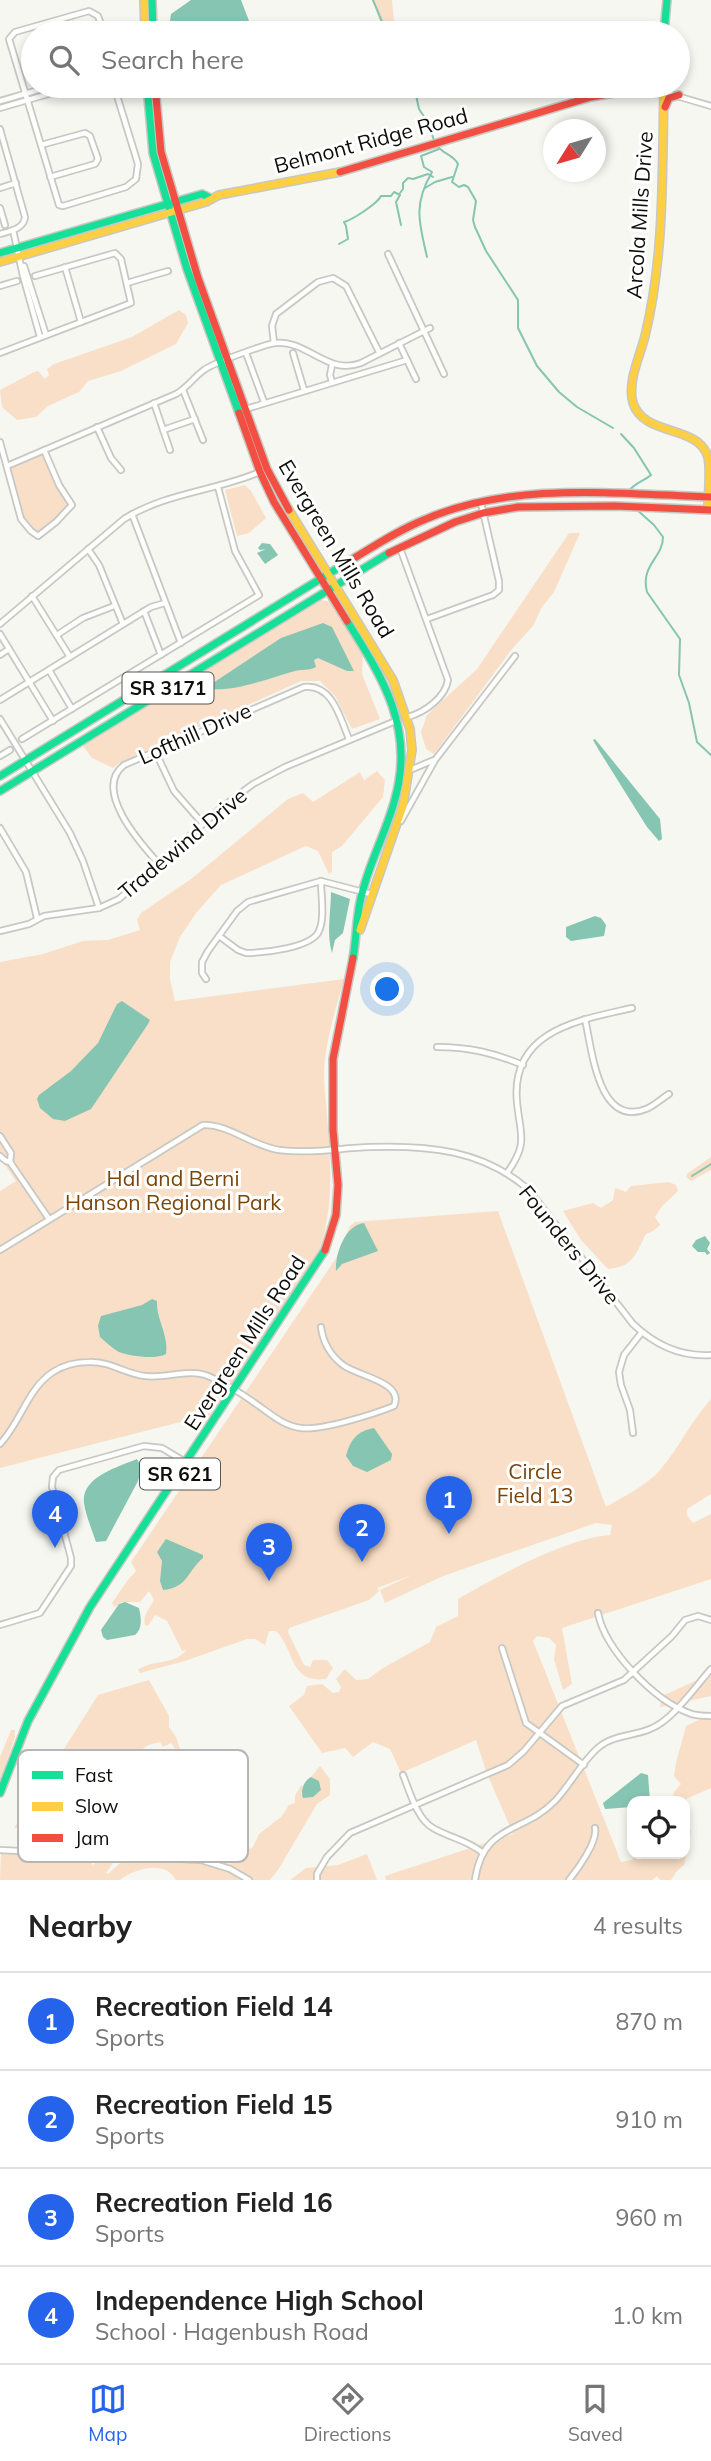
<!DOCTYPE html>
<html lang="en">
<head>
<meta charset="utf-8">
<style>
  body { margin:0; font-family:Mulish,sans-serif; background:#f2f2f2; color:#222 }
  .controls { position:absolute; right:21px; bottom:21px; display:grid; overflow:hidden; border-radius:14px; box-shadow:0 4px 10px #0003 }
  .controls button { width:63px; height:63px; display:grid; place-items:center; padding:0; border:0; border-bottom:2px solid #e0e0e0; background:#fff; color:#222; font:35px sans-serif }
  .compass { position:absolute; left:543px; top:119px; width:63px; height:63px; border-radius:50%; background:#fff; box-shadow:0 4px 10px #0003; rotate:233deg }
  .you { position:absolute; left:388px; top:990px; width:24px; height:24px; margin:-18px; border:5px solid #fff; border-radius:50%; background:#1a73e8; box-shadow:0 0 0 10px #1a73e833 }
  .badge { display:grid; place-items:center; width:46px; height:46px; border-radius:50%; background:#2563eb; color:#fff; font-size:23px; font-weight:700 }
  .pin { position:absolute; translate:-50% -58px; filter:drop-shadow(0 2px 4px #0008) }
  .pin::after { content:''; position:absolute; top:37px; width:24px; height:21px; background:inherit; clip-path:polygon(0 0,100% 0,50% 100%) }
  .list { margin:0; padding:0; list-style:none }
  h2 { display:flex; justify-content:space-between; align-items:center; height:91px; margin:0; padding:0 28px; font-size:30px }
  h2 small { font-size:23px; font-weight:400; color:#767676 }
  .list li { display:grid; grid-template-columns:46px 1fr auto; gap:21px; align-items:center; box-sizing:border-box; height:98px; padding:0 28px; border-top:2px solid #e0e0e0 }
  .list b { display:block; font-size:26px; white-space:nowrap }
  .list p { margin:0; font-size:23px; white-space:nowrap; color:#767676 }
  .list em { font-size:23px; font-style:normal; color:#767676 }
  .icon { flex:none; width:38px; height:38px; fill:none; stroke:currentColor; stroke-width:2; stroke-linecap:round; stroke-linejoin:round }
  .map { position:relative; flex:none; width:711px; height:1880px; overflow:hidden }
  .search { position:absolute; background:#fff; box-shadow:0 4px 10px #0003; left:21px; right:21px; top:21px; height:77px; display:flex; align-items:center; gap:18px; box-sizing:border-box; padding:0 24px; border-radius:38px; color:#767676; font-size:26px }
  .sheet { height:483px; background:#fff }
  nav { display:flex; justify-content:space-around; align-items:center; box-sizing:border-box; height:98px; border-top:2px solid #e0e0e0; background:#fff; font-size:19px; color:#767676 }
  nav a { display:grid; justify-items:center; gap:4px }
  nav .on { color:#2563eb }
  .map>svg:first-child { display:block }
  .green { fill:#f9dfc7; fill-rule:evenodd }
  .water { fill:#86c5b2 }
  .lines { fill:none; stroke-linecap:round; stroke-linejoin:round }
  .stream { stroke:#86c5b2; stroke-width:2 }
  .street-casing { stroke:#c7c8c3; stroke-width:8 }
  .fast-casing { stroke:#c7c8c3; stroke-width:10 }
  .slow-casing { stroke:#c7c8c3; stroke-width:10 }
  .jam-casing { stroke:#c7c8c3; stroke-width:10 }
  .street { stroke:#fefefd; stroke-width:4.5 }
  .fast { stroke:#16e098; stroke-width:7 }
  .slow { stroke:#ffcf43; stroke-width:7 }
  .jam { stroke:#f24e42; stroke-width:7 }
  .labels { text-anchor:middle; stroke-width:6; stroke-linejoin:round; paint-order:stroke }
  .shield { fill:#fff; stroke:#565654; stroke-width:2 }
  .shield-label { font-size:19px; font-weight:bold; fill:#0d0d0a }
  .street-label { font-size:21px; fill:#0d0d0a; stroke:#fff }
  .park-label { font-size:21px; fill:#7b450a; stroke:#fff }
  .key { fill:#fff; stroke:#b6b6b6; stroke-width:2 }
  .key-label { font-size:19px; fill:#0d0d0a }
</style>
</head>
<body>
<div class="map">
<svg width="711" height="1880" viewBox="0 0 711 1880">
  <rect width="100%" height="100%" fill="#f6f7f0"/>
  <g class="green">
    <path d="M372,0h20l3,33h-11z"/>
    <path d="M179,310l7,5 2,8 -12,21 -55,27 -33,10 -9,11 -31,14 -12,11 -19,3 -15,-13 -2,-17 34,-18 4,-1 7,8 4,-4 -2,-6 7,-5 78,-27z"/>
    <path d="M44,450l15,35 13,20 -16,17 -18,14 -14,-13 -17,-57z"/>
    <path d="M245,485l6,6 15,27 -17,15 -12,3 -12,-46z"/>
    <path d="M569,533h11l-26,59 -12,15 -9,19 -21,23 -78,105 -8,-5 -5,-17 6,-17 50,-46z"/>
    <path d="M321,600l12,2 30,49 -1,23 18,45 -28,10 -17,-33 -15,-15h-19l-182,82 -6,5 -21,-10 -9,-12z"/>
    <path d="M377,771l8,9 -2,17 -41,49 -10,6v19l-3,3 -11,-23 -12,-5 -85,39 -25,28 -16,24 -10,25v17l5,22 169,-22c-8,30 -19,62 -20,94 0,14 2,28 3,42 4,53 8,97 -12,148l-111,161 -8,-6 -196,50v-277l16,-10 -16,-23v-196l43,-8 40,-13 25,-1 32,-10 -3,-10 4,-7 50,-34 97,-80 15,-6 10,9 47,-30 4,8z"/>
    <path d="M711,1157v13l-20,11 -5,-4 2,-4z"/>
    <path d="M669,1182l7,3 2,6 -16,15 -7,11 5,8 -7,6 -7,3c-11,21 -13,33 -38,35l-27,-29 -18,-29 30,-8 8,5 12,-8 2,-12 11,4 5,-6z"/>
    <path d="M498,1211l108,296c18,-11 40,-21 54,-37 19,-22 31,-49 51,-71v95l-24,15v6l6,8 18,-9v65l-149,49 10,56 -9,6 -9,-31 2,-14 -7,-7 -12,-2 -4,5 88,221 11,-2 4,-6h49v-31l6,8 -7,34 -7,6 -6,9h-11l-3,-4 -5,4h-266l-1,-4 128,-42 -27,-63 -10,-31 -75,33 -11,-24 -17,-7 -20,15 -8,-9 -23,5 -33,-47 15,-11 3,-9 15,-2 11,9 6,-1 2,-5 -5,-8 9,-10 11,11 12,-1 15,-11 47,-26 6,-15 22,-11v-17c40,-23 106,-60 152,-64l2,-10 -16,-2 -153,53 -58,27 -5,-13 32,-15 -35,13 2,3 -10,9 -80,28 -1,4 16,33 6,2 3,-7h14l6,8 -7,11c-37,5 -31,-30 -50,-48h-7l-4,14 -10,-6h-8l-62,22 -45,12 -2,-3c13,-11 37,-4 48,-20l-4,1 -15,-30 -12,-6 -7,11 -3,-1c-3,-9 5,-17 9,-25l-5,-9 -9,11h-18l-8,5 -2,-4 15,-22 9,-10 -5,-9 205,-304 14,-32 5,-4z"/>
    <path d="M711,1674v22l-51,11 2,-11z"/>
    <path d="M149,1680l20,36v11l7,10 5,15 -3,1 -7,-10 -8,4 -3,-5 -12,3 -13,10 8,10 -1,12 10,8 13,-1 27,-14 26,1 8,7 2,10 -12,16 9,11 -18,15 4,16 11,6 -1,8 9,4 13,-12 10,-5 6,-13 22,-17 8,-12 6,-2v-7l6,-11 2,2 -2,7 12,3 8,-7 -2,-9 -8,-4 9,-11 10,13v16l-13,9 -39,66 -8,10h-94c-11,-21 -42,-11 -56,0h-120l1,-27 85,5 7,7 8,-7 1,-5 -85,-7 14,-17 -17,-1 84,-133zM137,1846l5,5 -23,13 -11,10 -2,-1c12,-15 10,-22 31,-27zM149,1855l43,2 2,6 -52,-3z"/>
    <path d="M711,1714v74l-25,11 -1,11v-9h-14l3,-9 7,-8 -7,-8 2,-13 10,-37z"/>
    <path d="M11,1730h4v7l-15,44v-24z"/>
    <path d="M367,1854l10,26h-87l16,-12 32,-3z"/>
  </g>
  <g class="water">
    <path d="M191,0h50l8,21 -30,12h-51l3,-19z"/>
    <path d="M262,543l8,1 8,11 -13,9 -8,-11 9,-4 -6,1 -2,-2z"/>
    <path d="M323,623l9,4 22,44h-7l-29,-13 -4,2 2,7c-7,4 -14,2 -21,4 -25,7 -58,20 -83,18l1,-6 68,-45z"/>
    <path d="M595,739l65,80 2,20 -3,2 -12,-14 -47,-75 -7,-12z"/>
    <path d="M331,892l19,7 -7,34 -8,7 -3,13c-6,-19 -1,-41 -1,-61z"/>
    <path d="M595,916l6,2 5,7 -2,11 -33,5 -5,-4v-10z"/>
    <path d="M122,1001l28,19 -2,4 -57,85 -26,12 -12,-2 -13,-11 -3,-9 2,-4 32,-24 27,-28 19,-39z"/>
    <path d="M364,1223l14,28 -36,13 -6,7c-1,-17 9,-46 28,-48z"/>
    <path d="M705,1236l5,7 -3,6 3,4 -3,2 -2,-3h-7l-6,-6 4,-6z"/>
    <path d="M152,1299l5,2c-1,18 12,34 9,53 -10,6 -37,2 -47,-2 -7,-4 -13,-10 -19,-15l-2,-11 3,-10 41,-11z"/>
    <path d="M374,1428l18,26 -1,6 -24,12 -14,-6 -7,-10c4,-16 11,-25 28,-28z"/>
    <path d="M137,1459l5,9 -4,13 -32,60 -10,1c-4,-12 -10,-26 -12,-39 -3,-26 34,-36 53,-44z"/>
    <path d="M166,1539l37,16v3c-15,12 -15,30 -40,32l-3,-9 2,-20 -5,-9z"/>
    <path d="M125,1602l14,6c2,10 4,20 -4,27l-28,5 -4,-3 -2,-7 2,-3 16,-23z"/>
    <path d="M641,1773l7,2 2,26h-18v6l-27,2 -2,-6z"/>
    <path d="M311,1777l8,4 2,9 -8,7 -10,1c-3,-8 1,-17 8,-21z"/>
  </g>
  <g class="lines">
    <g class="stream">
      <path d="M373,0l10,24 9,9"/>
      <path d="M414,86l5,23 8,12 7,19"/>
      <path d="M437,145c5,9 16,9 21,19l-6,18 7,5 5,-2 4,2 8,14 -3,19 2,7 11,24 32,49v28l19,38 22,26 18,15 36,21"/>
      <path d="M425,188l10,-6 17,-5"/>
      <path d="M400,193l3,-4v-6l5,-5 5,1 15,-5 5,3"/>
      <path d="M339,244l9,-5 -2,-13 -2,-4c8,-2 33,-18 37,-26h10l3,-4 6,3 -4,7 5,23"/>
      <path d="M427,257c-8,-35 -14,-52 5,-85l-8,-5 -3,-11 18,-7"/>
      <path d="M621,434l13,14 17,27c-8,7 -16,7 -23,17"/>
      <path d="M636,509l18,16 9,12c0,21 -23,28 -16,55l33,47 -1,36 10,28 8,39 14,13"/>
      <path d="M692,1176l19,-12"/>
    </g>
    <defs>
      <g id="street">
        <path d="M104,33l-6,-17 -9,-5 -74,21 -6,7 50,166 4,1 63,-19 10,-8 2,-15 -24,-78"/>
        <path d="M663,92l48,14"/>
        <path d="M0,101l52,-15"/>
        <path d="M0,108l76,-22"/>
        <path d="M0,129l25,88c-1,12 -15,14 -25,17"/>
        <path d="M41,145l44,-12 5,3 8,23 -3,5 -45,13"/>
        <path d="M0,188l16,-5"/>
        <path d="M0,208l5,17"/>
        <path d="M13,230l10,46 17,61"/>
        <path d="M388,254l56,120"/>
        <path d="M24,266l22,69"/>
        <path d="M65,267l16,55"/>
        <path d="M127,283l41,-12"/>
        <path d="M0,286l17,-5"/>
        <path d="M274,343l-2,-17 4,-12 42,-32 15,-4 13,8 33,66"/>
        <path d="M399,343l17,36"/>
        <path d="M0,353l131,-50 -10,-44 -6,-6 -80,23"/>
        <path d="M246,353l18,49"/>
        <path d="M293,353l11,37"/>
        <path d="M332,382l-2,-7 2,-10"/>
        <path d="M183,390l20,50"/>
        <path d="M154,403l16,47"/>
        <path d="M246,409l161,-49"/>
        <path d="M97,427l14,31 10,12"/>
        <path d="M163,430l32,-11"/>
        <path d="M0,442l21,77 10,12 7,5 18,-14 16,-17 -13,-20 -15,-35"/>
        <path d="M7,466l169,-72c11,-6 18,-17 28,-24 9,-7 59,-25 71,-27 32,-4 52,33 86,20l69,-35"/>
        <path d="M132,514l49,129"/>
        <path d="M400,548l48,132c-3,18 -23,32 -40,37"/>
        <path d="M88,549l11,16 24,59"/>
        <path d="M32,596l38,61"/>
        <path d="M144,611l17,44"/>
        <path d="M427,619l66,-24 6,-5v-9l-18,-78"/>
        <path d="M0,624l124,-105c41,-26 91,-28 136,-47"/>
        <path d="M0,634l53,87"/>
        <path d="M57,635l26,-17 31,-12"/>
        <path d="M0,655l9,-6"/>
        <path d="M49,670l23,39"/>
        <path d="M0,700l151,-93 14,-4"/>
        <path d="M0,719l70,114 13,28 16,47"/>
        <path d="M22,739l237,-144 -24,-44 -17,-64"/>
        <path d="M155,751l19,40 29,33"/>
        <path d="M0,756l10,-6"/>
        <path d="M410,770l24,-10"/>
        <path d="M401,821l34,-61 80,-104"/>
        <path d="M0,828l26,44 11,46"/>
        <path d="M159,864c-18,-20 -67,-74 -35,-99l180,-78c29,-3 36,31 45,52"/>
        <path d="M0,931l29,-7 15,-8 55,-8 20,-9 102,-91 32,-24 32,-17 113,-47"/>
        <path d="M219,936l19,14 8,3c17,0 66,-5 73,-22 6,-13 2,-35 2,-50"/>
        <path d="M206,979l-4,-6v-11l6,-11 29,-40 11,-9 73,-21 50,13"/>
        <path d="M585,1019c7,30 13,109 61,90 8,-3 15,-10 23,-15"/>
        <path d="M437,1047c32,0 57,6 86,18"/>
        <path d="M0,1136l11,17 -1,9"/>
        <path d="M0,1156l6,5 4,1 39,57"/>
        <path d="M507,1173c22,-31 13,-37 10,-71 -7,-72 63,-82 115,-94"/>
        <path d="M0,1250l203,-125c26,-1 49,21 76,25 31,4 60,-2 91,-3 59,-2 112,3 158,42l105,135c22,21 47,33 78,31"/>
        <path d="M633,1433l-3,-23 -9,-25 -2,-13 5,-17 18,-23"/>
        <path d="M0,1444c21,-22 27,-55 53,-72 11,-7 23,-10 36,-10 20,-1 37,12 56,14 21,3 43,-8 63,0 17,7 36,19 51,30 13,9 25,20 42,22 20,3 73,-14 93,-22 11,-24 -37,-30 -51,-41 -13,-10 -20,-22 -22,-38"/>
        <path d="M598,1613c7,37 56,87 91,100 7,3 15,3 22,3"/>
        <path d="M0,1625l40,-12 31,-47v-8l-19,-71 1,-10 6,-7 85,-24 18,2 25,15"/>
        <path d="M502,1648l24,75 58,42"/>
        <path d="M403,1775c7,17 14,44 30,53 17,10 35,12 50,25"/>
        <path d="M0,1850l201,10 29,9 19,11"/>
        <path d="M317,1880v-6l10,-17 23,-24 158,-68 16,-14 38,-45 62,-26 48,-44 13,-16 13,-4 13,4"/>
        <path d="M475,1880c8,-57 48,-46 80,-79 16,-17 27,-40 44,-54 14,-12 35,-11 51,-18 22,-8 45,-42 61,-60"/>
        <path d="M569,1880c9,-11 29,-39 26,-52"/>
      </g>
      <g id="fast">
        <path d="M152,0l1,33"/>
        <path d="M664,33l3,-33"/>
        <path d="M147,86l6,67 34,116 52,144"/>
        <path d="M0,253l202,-59 8,4"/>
        <path d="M347,621c36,57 68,108 48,178 -8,31 -24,60 -32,91 -7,21 -6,46 -10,68"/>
        <path d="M0,776l356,-219"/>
        <path d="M0,791l389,-238"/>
        <path d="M0,1793l28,-72 62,-114 235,-357"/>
      </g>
      <g id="slow">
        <path d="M144,0l1,33"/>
        <path d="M664,86c-2,83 1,168 -19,250 -5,20 -18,46 -12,67 11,34 65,21 75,54 3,15 0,37 0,53"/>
        <path d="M0,262l206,-60 13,-7 121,-23"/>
        <path d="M289,510l104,170 17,49 2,21 -9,56 -43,124"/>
      </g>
      <g id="jam">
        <path d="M155,86l6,66 37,126 69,191 22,41"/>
        <path d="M665,107l4,-9 10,-3"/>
        <path d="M340,172l251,-75 34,-6 38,1"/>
        <path d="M239,413l21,59 14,30 73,119"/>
        <path d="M389,553l66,-31 28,-9 35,-6 97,-1 96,4"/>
        <path d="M356,557c23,-14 45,-28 70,-38 88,-38 192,-25 285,-22"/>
        <path d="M325,1250l11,-35 2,-30 -5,-55v-71l20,-101"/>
      </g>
    </defs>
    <use href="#street" class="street-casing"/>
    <use href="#fast" class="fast-casing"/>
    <use href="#slow" class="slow-casing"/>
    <use href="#jam" class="jam-casing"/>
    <use href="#street" class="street"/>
    <use href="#fast" class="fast"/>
    <use href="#slow" class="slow"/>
    <use href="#jam" class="jam"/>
  </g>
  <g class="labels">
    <g class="shield">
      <rect x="122.5" y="672.5" width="91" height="31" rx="5"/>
      <rect x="140" y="1458.5" width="80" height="31" rx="5"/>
    </g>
    <g class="shield-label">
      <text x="168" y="695">SR 3171</text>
      <text x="180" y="1481">SR 621</text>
    </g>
    <g class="street-label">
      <text transform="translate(371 141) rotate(-15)" y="7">Belmont Ridge Road</text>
      <text transform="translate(640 215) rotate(-86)" y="7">Arcola Mills Drive</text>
      <text transform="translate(336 549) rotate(59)" y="7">Evergreen Mills Road</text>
      <text transform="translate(195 734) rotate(-24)" y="7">Lofthill Drive</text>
      <text transform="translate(183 844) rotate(-40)" y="7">Tradewind Drive</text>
      <text transform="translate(569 1245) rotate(51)" y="7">Founders Drive</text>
      <text transform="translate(245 1343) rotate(-57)" y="7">Evergreen Mills Road</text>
    </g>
    <g class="park-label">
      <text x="173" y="1186">Hal and Berni<tspan x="173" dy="24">Hanson Regional Park</tspan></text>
      <text x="535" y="1479">Circle<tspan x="535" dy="24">Field 13</tspan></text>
    </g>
  </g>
  <rect x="18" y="1750" width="230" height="112" rx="10" class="key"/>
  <rect x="32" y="1771" width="31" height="8" fill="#16e098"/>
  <rect x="32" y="1802" width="31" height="9" fill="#ffcf43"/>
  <rect x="32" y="1834" width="31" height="8" fill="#f24e42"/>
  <g class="key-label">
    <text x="75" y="1782">Fast</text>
    <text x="75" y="1813">Slow</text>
    <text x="75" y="1845">Jam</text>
  </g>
</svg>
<div class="controls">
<button><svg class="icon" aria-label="locate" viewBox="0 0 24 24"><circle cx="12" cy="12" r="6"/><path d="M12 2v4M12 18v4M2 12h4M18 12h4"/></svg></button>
</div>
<svg class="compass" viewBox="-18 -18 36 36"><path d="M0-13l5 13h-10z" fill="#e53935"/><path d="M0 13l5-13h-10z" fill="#767676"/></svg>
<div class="you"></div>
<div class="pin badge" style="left:449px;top:1534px">1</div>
<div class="pin badge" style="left:362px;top:1562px">2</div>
<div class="pin badge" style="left:269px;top:1581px">3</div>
<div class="pin badge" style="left:55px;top:1548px">4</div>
<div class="search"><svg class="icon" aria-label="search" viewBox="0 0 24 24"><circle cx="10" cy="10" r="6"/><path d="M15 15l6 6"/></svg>Search here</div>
</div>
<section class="sheet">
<h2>Nearby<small>4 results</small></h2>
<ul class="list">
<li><span class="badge">1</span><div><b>Recreation Field 14</b><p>Sports</p></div><em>870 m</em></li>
<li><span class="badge">2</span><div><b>Recreation Field 15</b><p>Sports</p></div><em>910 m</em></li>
<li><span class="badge">3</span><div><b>Recreation Field 16</b><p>Sports</p></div><em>960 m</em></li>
<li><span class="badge">4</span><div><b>Independence High School</b><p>School · Hagenbush Road</p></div><em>1.0 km</em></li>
</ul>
</section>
<nav>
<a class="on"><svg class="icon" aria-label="map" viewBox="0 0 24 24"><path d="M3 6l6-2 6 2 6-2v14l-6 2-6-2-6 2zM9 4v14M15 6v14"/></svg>Map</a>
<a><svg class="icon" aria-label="directions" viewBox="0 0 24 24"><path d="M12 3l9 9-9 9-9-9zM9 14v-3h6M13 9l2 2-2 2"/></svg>Directions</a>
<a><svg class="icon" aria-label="saved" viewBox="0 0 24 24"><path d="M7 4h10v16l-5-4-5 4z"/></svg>Saved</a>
</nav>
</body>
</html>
